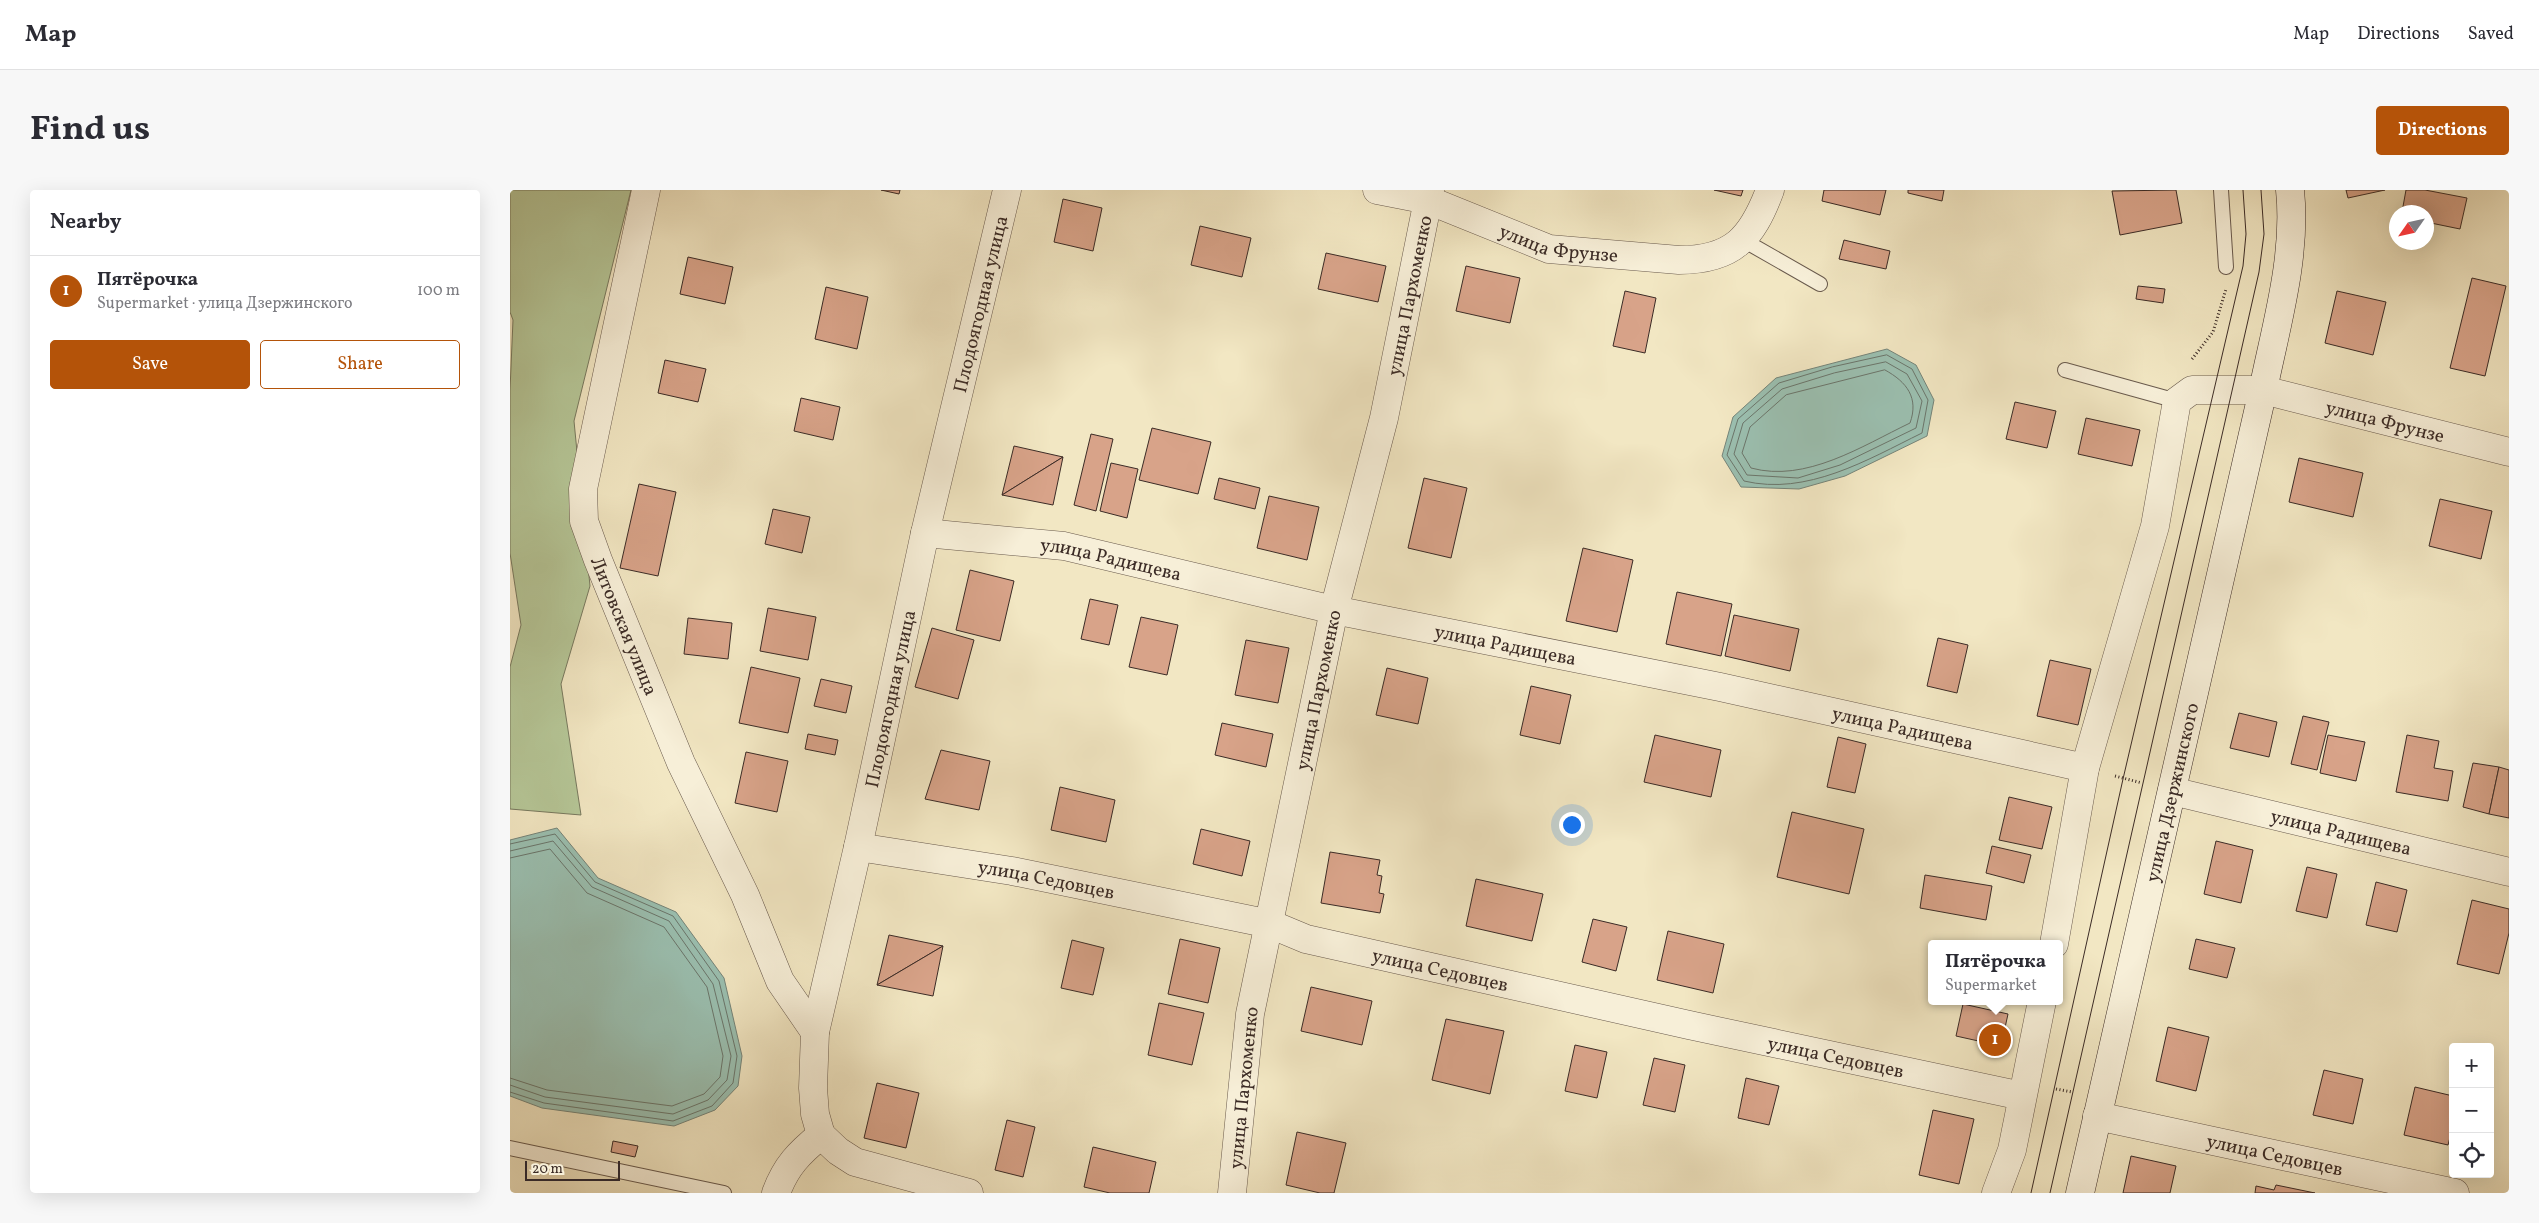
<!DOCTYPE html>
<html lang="en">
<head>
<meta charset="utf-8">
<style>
  body { margin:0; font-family:Vollkorn,serif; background:#f7f7f7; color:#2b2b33 }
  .controls { position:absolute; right:15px; bottom:15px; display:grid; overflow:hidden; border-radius:5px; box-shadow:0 5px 20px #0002 }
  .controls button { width:45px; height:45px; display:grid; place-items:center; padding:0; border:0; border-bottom:1px solid #e1e1e2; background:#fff; color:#2b2b33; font:25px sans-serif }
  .compass { position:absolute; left:1879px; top:15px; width:45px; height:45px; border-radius:50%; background:#fff; box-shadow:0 5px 20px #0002; rotate:236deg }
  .scale { position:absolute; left:15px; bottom:12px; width:95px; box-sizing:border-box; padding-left:5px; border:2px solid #3b2b26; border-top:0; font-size:14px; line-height:18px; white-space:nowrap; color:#3b2b26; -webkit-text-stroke:4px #f7efd8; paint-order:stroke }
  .you { position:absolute; left:1061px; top:634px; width:18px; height:18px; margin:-12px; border:4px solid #fff; border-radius:50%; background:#1a73e8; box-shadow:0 0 0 8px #1a73e833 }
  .badge { display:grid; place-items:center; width:32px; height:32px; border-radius:50%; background:#b45309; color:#fff; font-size:16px; font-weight:700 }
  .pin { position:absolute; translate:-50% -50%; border:2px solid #fff; box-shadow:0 1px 5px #0006 }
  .popup { position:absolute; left:1418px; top:750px; width:135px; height:65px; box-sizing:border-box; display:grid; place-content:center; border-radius:5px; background:#fff; filter:drop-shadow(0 1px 4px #0005); font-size:16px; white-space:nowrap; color:#7c7c81 }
  .popup b { font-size:19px; color:#2b2b33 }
  .popup::after { content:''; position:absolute; left:50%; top:100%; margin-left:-10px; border:10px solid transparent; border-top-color:#fff }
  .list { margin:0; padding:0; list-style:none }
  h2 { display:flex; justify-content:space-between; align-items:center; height:65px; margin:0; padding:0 20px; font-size:21px }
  h2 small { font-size:16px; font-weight:400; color:#7c7c81 }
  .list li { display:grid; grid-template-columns:32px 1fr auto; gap:15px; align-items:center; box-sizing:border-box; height:70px; padding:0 20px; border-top:1px solid #e1e1e2 }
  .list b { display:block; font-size:19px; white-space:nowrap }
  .list p { margin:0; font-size:16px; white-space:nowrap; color:#7c7c81 }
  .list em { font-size:16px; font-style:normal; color:#7c7c81 }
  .actions { display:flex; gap:10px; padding:15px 20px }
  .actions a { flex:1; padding:11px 0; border:1px solid #b45309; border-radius:5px; text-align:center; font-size:18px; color:#b45309 }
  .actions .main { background:#b45309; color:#fff }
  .icon { flex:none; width:28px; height:28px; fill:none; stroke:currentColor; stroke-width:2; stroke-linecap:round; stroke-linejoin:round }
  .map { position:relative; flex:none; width:1999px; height:1003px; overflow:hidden; border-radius:5px }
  header { display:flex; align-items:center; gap:30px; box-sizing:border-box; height:70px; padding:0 25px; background:#fff; border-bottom:1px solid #e1e1e2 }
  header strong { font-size:24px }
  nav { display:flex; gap:28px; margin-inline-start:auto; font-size:18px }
  .intro { display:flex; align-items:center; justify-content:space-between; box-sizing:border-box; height:120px; padding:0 30px }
  h1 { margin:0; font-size:35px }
  .button { padding:12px 22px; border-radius:5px; background:#b45309; color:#fff; font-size:18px; font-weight:700 }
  main { display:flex; gap:30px; padding:0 30px }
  aside { flex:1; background:#fff; border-radius:5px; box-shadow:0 5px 20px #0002 }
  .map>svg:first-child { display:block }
  .green { fill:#b6c798; stroke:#78795f }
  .water { fill:#9bc0b1; stroke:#758479 }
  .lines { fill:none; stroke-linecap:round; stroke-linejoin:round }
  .shore { stroke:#6b766c; stroke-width:1 }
  .building { fill:#d8a389; stroke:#3b2b26 }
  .service-casing { stroke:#695a4d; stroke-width:16 }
  .minor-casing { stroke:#695a4d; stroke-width:29 }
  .tertiary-casing { stroke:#695a4d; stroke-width:29 }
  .secondary-casing { stroke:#3b2b26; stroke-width:29 }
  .path { stroke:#3b2b26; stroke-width:3; stroke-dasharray:1 2.5; stroke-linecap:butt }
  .service { stroke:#f7efd8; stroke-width:14 }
  .minor { stroke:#f7efd8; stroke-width:28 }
  .tertiary { stroke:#f7efd8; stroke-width:28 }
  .secondary { stroke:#f7efd8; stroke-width:28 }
  .tram { stroke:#3b2b26; stroke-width:1 }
  .labels { text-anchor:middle; stroke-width:5; stroke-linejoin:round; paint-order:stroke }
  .street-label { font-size:19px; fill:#3b2b26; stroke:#f7efd8 }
</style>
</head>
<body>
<header>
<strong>Map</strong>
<nav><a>Map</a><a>Directions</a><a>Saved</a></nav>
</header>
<div class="intro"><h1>Find us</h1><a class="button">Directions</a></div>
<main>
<aside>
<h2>Nearby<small></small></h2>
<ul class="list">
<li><span class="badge">1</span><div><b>Пятёрочка</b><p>Supermarket · улица Дзержинского</p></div><em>100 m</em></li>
</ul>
<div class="actions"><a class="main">Save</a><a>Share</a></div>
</aside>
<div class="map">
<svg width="1999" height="1003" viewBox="0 0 1999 1003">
  <rect width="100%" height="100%" fill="#f2e7c3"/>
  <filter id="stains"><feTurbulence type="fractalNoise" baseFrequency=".004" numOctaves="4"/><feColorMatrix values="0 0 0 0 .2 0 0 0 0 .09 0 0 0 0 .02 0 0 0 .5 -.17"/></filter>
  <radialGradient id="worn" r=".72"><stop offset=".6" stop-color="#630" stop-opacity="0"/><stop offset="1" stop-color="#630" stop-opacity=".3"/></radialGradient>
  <path class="green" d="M0,0h121l-57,231 16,165 -29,98 20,131 -71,-6v-142l11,-42 -11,-72v-163l3,-70 -3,-8z"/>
  <g class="water">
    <path d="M1377,159l29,16 18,35 -7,36 -82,40 -46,13 -58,-2 -19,-31 11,-39 43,-39z"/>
    <path d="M47,638l41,50 78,34 48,66 18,78 -4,30 -23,24 -41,16 -132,-18 -32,-12v-256z"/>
  </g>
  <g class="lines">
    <g class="shore">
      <path d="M1377,165l25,14 16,31 -6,33c-55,27 -115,63 -178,48l-17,-26 11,-36 41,-36 53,-16z"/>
      <path d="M1376,172l21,12 15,27 -6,27 -76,37 -42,13 -51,-3 -13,-21 9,-31 39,-34 52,-16z"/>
      <path d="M1375,180c22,12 34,28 25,53 -48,23 -104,60 -159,45l-9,-15 8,-26 36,-32z"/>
      <path d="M0,654l45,-10 40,48 78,34 46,65 18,75 -4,27 -21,23 -39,15 -129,-18 -34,-11"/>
      <path d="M0,661l43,-10 39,46 77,34 44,63 18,72 -4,24 -19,20 -35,14 -128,-17 -35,-12"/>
      <path d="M0,668l40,-9 37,44 77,34 43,60 16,69 -3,21 -16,17 -32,12 -125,-16 -37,-12"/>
    </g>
  </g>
  <g class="building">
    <path d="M371,0h19l-1,4z"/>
    <path d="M1204,0h29l-2,6z"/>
    <path d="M1314,0h62l-6,25 -58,-14z"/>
    <path d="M1398,0h36l-2,11 -34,-8z"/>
    <path d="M1666,0l6,33 -62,12 -8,-44z"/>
    <path d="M1836,0h39l-37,8z"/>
    <path d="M1896,0h19l42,8 -7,31 -34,-7v-10h-24z"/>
    <path d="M553,9l39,9 -9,43 -39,-9z"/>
    <path d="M690,36l51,12 -9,39 -51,-12z"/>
    <path d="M1334,50l46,11 -4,18 -47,-10z"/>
    <path d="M816,63l60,13 -8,36 -60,-13z"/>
    <path d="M178,67l45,10 -8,37 -45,-10z"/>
    <path d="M956,76l54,12 -10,45 -54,-12z"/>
    <path d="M1962,88l34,8 -21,90 -35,-8z"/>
    <path d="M1628,96l27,3 -2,14 -27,-4z"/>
    <path d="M316,97l42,10 -11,52 -42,-10z"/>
    <path d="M1115,101l31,7 -11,55 -32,-7z"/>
    <path d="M1827,101l49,11 -13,53 -48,-12z"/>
    <path d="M155,170l41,9 -8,33 -40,-9z"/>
    <path d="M291,208l39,9 -7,33 -39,-9z"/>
    <path d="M1505,212l41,9 -9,37 -41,-9z"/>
    <path d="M1576,228l54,12 -8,36 -54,-12z"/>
    <path d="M642,238l59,14 -13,52 -59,-14z"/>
    <path d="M581,244l22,5 -17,72 -22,-6z"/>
    <path d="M504,256l49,11 -61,38z"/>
    <path d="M553,267l-10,48 -51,-10z"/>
    <path d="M1789,268l64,15 -10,44 -64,-15z"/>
    <path d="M601,273l27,6 -11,49 -27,-7z"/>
    <path d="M709,288l41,10 -5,21 -41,-10z"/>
    <path d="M914,288l43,10 -16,70 -43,-10z"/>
    <path d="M129,294l37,8 -18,84 -38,-8z"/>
    <path d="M759,306l50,11 -12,53 -50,-12z"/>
    <path d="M1930,309l52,12 -11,48 -52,-13z"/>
    <path d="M263,319l37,8 -8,36 -37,-9z"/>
    <path d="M1073,358l50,12 -16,72 -51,-11z"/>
    <path d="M460,380l44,11 -14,60 -44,-11z"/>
    <path d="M1167,402l55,12 -11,52 -55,-12z"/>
    <path d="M580,409l28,6 -9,40 -28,-6z"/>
    <path d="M258,418l48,9 -8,43 -48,-9z"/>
    <path d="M1224,425l65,14 -9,42 -65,-15z"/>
    <path d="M631,427l37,8 -11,50 -38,-8z"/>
    <path d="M178,428l44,5 -4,36 -44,-5z"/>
    <path d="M422,438l42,12 -16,59 -43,-12z"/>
    <path d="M1428,448l30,7 -11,48 -30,-7z"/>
    <path d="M736,450l43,8 -11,55 -43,-8z"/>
    <path d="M1540,470l41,9 -13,56 -41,-9z"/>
    <path d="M241,477l49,11 -12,55 -49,-10z"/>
    <path d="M877,478l41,10 -10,46 -42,-9z"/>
    <path d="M311,489l31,7 -6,27 -32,-7z"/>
    <path d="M1021,496l40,9 -11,49 -40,-9z"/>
    <path d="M1729,523l38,9 -8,35 -39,-9z"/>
    <path d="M1793,526l26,6 -12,48 -26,-6z"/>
    <path d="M712,533l51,11 -7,33 -51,-12z"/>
    <path d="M298,544l30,6 -3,15 -30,-6z"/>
    <path d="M1145,545l66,15 -10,47 -67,-15z"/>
    <path d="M1818,545l37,7 -9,39 -36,-8z"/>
    <path d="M1897,545l32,6 -5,27 19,3 -5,30 -52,-9z"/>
    <path d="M1328,547l28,7 -11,49 -28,-6z"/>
    <path d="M431,560l49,11 -11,49 -54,-11z"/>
    <path d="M236,562l42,9 -11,51 -42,-9z"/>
    <path d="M1963,573l26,4 -10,47 -26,-7z"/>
    <path d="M1989,577l10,3v48l-20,-4z"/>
    <path d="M550,597l55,13 -9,42 -55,-12z"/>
    <path d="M1499,607l43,10 -10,42 -43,-9z"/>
    <path d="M1282,622l72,17 -15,65 -72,-17z"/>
    <path d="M691,639l49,12 -8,35 -49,-12z"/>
    <path d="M1706,651l37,9 -12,53 -37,-9z"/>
    <path d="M1482,656l39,9 -7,28 -38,-10z"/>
    <path d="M820,662l50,8 -3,15 5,1 -3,17 5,1 -4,19 -59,-10z"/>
    <path d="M1797,677l30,7 -10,44 -31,-7z"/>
    <path d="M1415,685l67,11 -6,34 -66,-12z"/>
    <path d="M966,689l67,15 -11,47 -66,-15z"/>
    <path d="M1866,692l31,8 -10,42 -31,-7z"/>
    <path d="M1962,710l37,9v24l-10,41 -42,-10z"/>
    <path d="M1083,729l34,8 -11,44 -34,-9z"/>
    <path d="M1158,741l56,13 -11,49 -56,-13z"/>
    <path d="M379,745l54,11 -66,39z"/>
    <path d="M670,749l40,9 -12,55 -40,-9z"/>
    <path d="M1686,749l39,9 -8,30 -38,-9z"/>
    <path d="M562,750l32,8 -11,47 -32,-7z"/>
    <path d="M433,756l-10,50 -56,-11z"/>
    <path d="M801,797l61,14 -10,44 -61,-14z"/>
    <path d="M649,813l45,10 -12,52 -44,-10z"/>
    <path d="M1453,814l45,10 -7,32 -45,-10z"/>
    <path d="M936,829l58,12 -14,63 -58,-14z"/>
    <path d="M1658,837l41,10 -13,54 -40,-10z"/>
    <path d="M1065,855l32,7 -10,46 -32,-7z"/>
    <path d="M1144,868l31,7 -10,47 -32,-7z"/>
    <path d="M1814,880l39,9 -10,45 -40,-9z"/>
    <path d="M1236,888l33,8 -10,39 -31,-7z"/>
    <path d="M367,893l42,10 -13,55 -42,-10z"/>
    <path d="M1905,897l38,9v30l-5,19 -44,-10z"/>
    <path d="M1423,920l41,9 -15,65 -40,-9z"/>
    <path d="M497,930l28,7 -12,50 -28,-7z"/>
    <path d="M787,942l49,11 -12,50h-14l-34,-8z"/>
    <path d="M103,951l25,5 -3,11 -24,-5z"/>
    <path d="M583,957l63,15 -7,31h-39l-26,-6z"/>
    <path d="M1621,966l45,10 -6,27h-47z"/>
    <path d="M1766,995l39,8h-60l1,-7 18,4z"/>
  </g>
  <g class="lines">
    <defs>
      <g id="service">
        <path d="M1711,0l5,77"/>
        <path d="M1233,50l77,44"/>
        <path d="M1555,180l112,31"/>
        <path d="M0,958l214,45"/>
      </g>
      <g id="minor">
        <path id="s1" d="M136,0l-63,299 1,32 14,39 83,203 64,132 35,86 35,51"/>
        <path id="s2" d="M867,0l51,10 121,49 130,11c54,0 73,-22 91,-70"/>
        <path id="s3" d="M415,343l139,13 270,64 386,77 365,81"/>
        <path id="s4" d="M1662,601l337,81"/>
        <path id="s5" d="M348,657l154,24 258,53 36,15 383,86 333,71"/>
        <path d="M1544,754l31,-176 70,-242 22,-125 15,-11h71"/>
        <path id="s6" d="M1587,926l358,77"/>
        <path d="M311,945l17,16 17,11 114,31"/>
        <path id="s7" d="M266,1003c10,-27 23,-40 45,-58l-6,-21 -2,-26 2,-56 43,-185 67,-314 82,-343"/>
        <path id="s8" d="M722,1003l18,-179 84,-404 50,-192 46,-228"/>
        <path d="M1486,1003l16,-43 30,-149"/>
      </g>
      <g id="tertiary">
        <path id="s9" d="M1753,200l246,62"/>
      </g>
      <g id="secondary">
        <path id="s10" d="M1570,1003l183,-803c13,-64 34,-134 27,-200"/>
      </g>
    </defs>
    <use href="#service" class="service-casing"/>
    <use href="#minor" class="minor-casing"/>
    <use href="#tertiary" class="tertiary-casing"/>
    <use href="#secondary" class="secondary-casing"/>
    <g class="path">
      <path d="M1682,169l21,-27 13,-43"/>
      <path d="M1605,586l27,7"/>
      <path d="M1546,899l16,3"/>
    </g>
    <use href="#service" class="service"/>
    <use href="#minor" class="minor"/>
    <use href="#tertiary" class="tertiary"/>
    <use href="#secondary" class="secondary"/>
    <g class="tram">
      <path d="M1521,1003l92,-414 120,-513 3,-32 -3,-44"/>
      <path d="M1540,1003l209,-921 5,-38 -3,-44"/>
    </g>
  </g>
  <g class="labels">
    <g class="street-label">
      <text dy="7" stroke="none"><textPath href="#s2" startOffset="191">улица Фрунзе</textPath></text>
      <text dy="7" stroke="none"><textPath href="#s8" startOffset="916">улица Пархоменко</textPath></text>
      <text dy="7" stroke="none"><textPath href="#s7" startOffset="925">Плодоягодная улица</textPath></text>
      <text dy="7" stroke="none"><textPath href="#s9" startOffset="126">улица Фрунзе</textPath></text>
      <text dy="7" stroke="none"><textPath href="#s3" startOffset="188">улица Радищева</textPath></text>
      <text dy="7" stroke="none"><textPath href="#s1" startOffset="450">Литовская улица</textPath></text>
      <text dy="7" stroke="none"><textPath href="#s3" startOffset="592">улица Радищева</textPath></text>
      <text dy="7" stroke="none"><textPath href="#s8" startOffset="511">улица Пархоменко</textPath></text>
      <text dy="7" stroke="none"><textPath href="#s7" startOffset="520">Плодоягодная улица</textPath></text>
      <text dy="7" stroke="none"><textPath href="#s3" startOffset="998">улица Радищева</textPath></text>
      <text dy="7" stroke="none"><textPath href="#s10" startOffset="411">улица Дзержинского</textPath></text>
      <text dy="7" stroke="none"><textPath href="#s4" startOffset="174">улица Радищева</textPath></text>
      <text dy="7" stroke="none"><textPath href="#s5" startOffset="191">улица Седовцев</textPath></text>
      <text dy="7" stroke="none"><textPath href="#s5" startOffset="596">улица Седовцев</textPath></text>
      <text dy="7" stroke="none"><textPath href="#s5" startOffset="1001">улица Седовцев</textPath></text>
      <text dy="7" stroke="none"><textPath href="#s8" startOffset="106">улица Пархоменко</textPath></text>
      <text dy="7" stroke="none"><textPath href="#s6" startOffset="182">улица Седовцев</textPath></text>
    </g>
  </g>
  <rect width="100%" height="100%" filter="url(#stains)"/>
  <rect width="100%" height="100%" fill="url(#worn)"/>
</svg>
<div class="controls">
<button>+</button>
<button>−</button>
<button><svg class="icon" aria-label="locate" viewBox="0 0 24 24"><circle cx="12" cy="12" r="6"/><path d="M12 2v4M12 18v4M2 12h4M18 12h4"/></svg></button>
</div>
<svg class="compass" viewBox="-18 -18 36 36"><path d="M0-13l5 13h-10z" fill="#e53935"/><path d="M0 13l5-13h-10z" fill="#7c7c81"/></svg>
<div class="scale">20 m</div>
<div class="you"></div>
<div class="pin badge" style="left:1485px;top:850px">1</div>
<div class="popup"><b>Пятёрочка</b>Supermarket</div>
</div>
</main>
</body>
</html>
